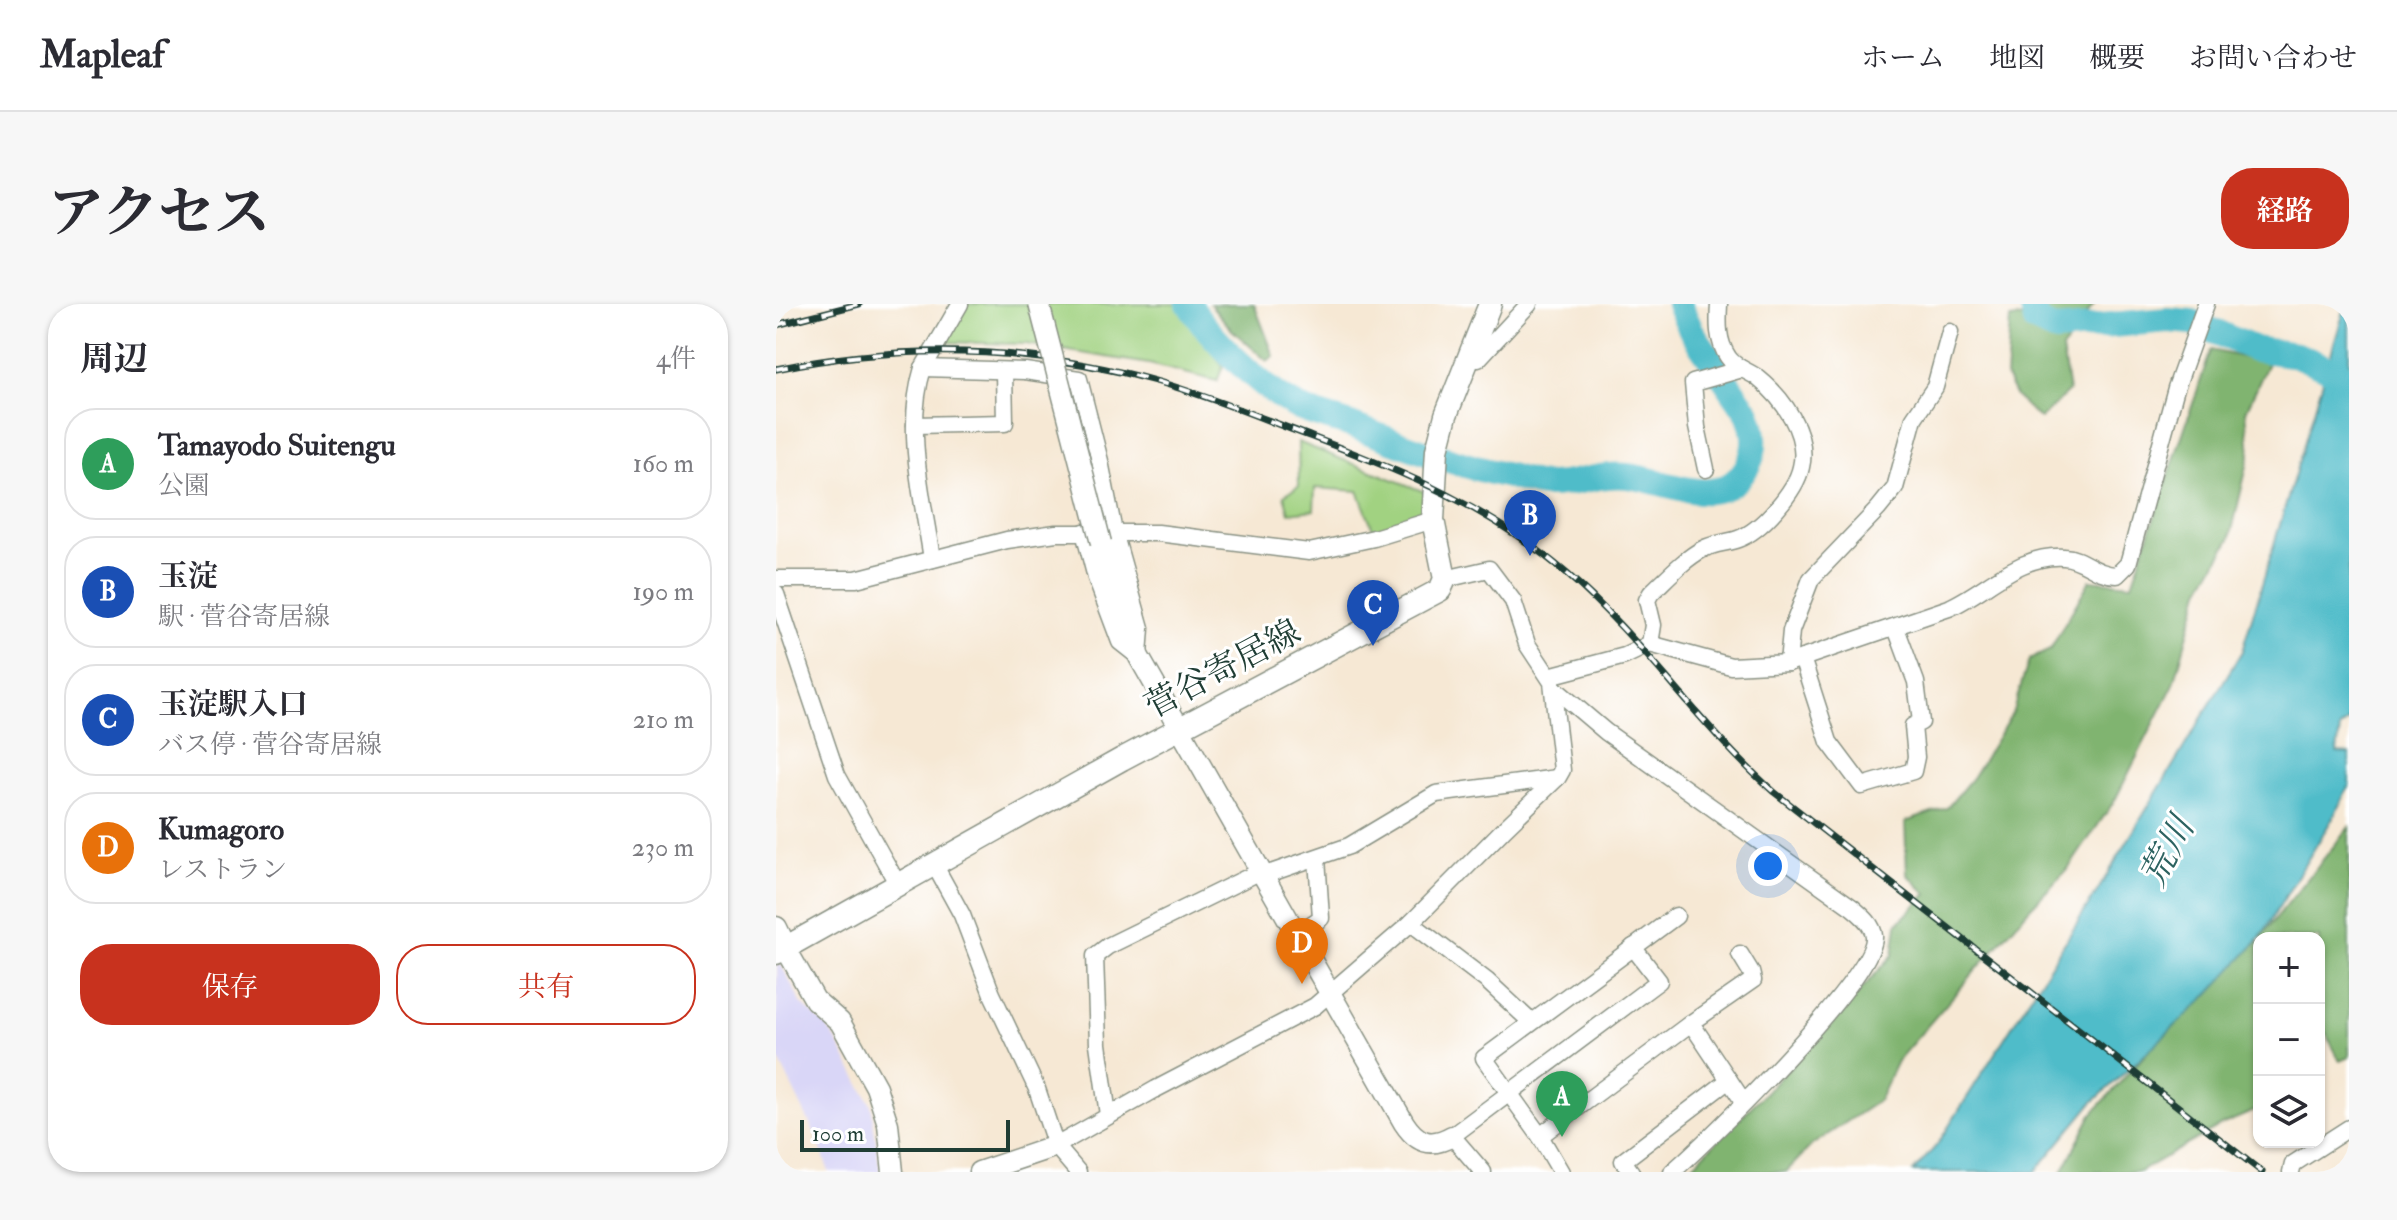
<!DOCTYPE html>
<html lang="ja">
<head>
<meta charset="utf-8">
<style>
  body { margin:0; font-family:"IM FELL Double Pica","Noto Serif JP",serif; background:#f7f7f7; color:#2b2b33 }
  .controls { position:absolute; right:24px; bottom:24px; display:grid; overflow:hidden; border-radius:16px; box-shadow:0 2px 6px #0004 }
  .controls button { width:72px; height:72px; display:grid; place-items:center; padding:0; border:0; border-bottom:2px solid #e1e1e2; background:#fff; color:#2b2b33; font:40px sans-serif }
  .scale { position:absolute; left:24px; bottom:20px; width:210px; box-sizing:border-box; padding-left:8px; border:4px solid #1f3d34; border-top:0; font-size:22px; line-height:28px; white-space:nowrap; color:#1f3d34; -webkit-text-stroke:6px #fff; paint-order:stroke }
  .you { position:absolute; left:992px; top:562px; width:28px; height:28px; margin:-20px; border:6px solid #fff; border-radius:50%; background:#1a73e8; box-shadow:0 0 0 12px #1a73e833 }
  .badge { display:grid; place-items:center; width:52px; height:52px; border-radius:50%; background:#c8321e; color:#fff; font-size:26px; font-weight:700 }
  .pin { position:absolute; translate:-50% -66px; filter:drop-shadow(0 2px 4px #0008) }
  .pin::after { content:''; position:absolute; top:42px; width:28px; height:24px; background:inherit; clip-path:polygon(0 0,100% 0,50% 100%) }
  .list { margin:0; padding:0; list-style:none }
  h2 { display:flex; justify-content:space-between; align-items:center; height:104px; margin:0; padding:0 32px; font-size:34px }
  h2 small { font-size:26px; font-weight:400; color:#7c7c81 }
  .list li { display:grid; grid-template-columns:52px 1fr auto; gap:24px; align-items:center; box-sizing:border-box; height:112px; margin:0 16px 16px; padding:0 16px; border:2px solid #e1e1e2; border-radius:32px }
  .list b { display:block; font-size:30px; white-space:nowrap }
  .list p { margin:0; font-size:26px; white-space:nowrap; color:#7c7c81 }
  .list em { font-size:26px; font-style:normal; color:#7c7c81 }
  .actions { display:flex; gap:16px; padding:24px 32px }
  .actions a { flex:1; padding:18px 0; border:2px solid #c8321e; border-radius:32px; text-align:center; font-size:28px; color:#c8321e }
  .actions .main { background:#c8321e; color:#fff }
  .icon { flex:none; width:44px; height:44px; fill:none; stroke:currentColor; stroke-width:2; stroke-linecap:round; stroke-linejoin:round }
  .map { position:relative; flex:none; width:1573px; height:868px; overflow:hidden; border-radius:32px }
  header { display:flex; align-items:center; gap:48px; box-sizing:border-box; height:112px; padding:0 40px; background:#fff; border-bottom:2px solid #e1e1e2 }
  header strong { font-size:38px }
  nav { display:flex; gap:44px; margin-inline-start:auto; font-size:28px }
  .intro { display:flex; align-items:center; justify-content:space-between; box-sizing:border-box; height:192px; padding:0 48px }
  h1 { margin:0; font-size:56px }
  .button { padding:20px 36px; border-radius:32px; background:#c8321e; color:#fff; font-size:28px; font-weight:700 }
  main { display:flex; gap:48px; padding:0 48px }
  aside { flex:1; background:#fff; border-radius:32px; box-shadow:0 2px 6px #0004 }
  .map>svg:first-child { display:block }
  .built { fill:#d9d6f7 }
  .green { fill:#a1d281; stroke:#60885a; stroke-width:2 }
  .forest { fill:#80b46f; stroke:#507852; stroke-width:2 }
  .water { fill:#4fbcc9; stroke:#377c7e; stroke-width:2 }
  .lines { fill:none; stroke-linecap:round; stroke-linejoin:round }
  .river { stroke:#4fbcc9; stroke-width:26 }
  .minor-casing { stroke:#8a9284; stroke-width:19 }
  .tertiary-casing { stroke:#8a9284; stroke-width:23 }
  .secondary-casing { stroke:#8a9284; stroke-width:25 }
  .minor { stroke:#fff; stroke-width:16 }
  .tertiary { stroke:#fff; stroke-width:20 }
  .secondary { stroke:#fff; stroke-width:22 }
  .rail-casing { stroke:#1f3d34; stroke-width:7 }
  .rail { stroke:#fff; stroke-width:4; stroke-dasharray:12; stroke-linecap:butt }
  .tertiary-bridge-casing { stroke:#8a9284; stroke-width:23; stroke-linecap:butt }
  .tertiary-bridge { stroke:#fff; stroke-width:20 }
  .labels { text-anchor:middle; stroke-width:6; stroke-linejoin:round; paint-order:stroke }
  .street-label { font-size:34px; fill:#1f3d34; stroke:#fff }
  .water-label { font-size:36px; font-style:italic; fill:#2d6361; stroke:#fff }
</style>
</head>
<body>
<header>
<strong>Mapleaf</strong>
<nav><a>ホーム</a><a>地図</a><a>概要</a><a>お問い合わせ</a></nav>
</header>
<div class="intro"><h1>アクセス</h1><a class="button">経路</a></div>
<main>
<aside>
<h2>周辺<small>4件</small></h2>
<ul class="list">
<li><span class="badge" style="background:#2e9e5b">A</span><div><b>Tamayodo Suitengu</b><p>公園</p></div><em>160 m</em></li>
<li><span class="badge" style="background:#1a4fb4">B</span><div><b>玉淀</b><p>駅 · 菅谷寄居線</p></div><em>190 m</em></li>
<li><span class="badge" style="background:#1a4fb4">C</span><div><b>玉淀駅入口</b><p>バス停 · 菅谷寄居線</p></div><em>210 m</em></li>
<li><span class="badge" style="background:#e8710a">D</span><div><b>Kumagoro</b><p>レストラン</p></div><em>230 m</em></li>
</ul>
<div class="actions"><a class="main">保存</a><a>共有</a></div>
</aside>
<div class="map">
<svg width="1573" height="868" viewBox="0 0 1573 868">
  <rect width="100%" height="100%" fill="#fff"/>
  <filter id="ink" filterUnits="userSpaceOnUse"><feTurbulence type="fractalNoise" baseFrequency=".0125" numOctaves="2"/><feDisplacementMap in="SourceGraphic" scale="16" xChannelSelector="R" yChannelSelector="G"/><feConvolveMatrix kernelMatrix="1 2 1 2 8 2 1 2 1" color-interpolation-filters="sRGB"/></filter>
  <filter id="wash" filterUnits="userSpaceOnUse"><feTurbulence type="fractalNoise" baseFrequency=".006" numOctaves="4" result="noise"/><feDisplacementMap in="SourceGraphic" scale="32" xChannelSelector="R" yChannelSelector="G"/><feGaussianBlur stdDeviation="1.8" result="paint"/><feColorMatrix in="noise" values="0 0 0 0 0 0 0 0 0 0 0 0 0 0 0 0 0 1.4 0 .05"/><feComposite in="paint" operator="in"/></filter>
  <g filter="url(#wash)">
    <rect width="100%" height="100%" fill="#f6e8d4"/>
    <path class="built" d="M1,660l4,1 21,39 25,23 9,13 35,65 9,67h-51l-11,-32 -42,-86z"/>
    <g class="green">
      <path d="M190,0h212l45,62 -6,15 -68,-17 -123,-20 -83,-2z"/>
      <path d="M522,138l127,50 1,24 -52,15 -16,-40 -43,-3 -1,22 -25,3 -5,-18 15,-9z"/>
    </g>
    <g class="forest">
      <path d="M434,0h44l20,52 -7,5 -35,-31z"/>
      <path d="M1256,0h62l-32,46 7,41 -29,28 -24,-22 -10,-20 4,-58 20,-3z"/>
      <path d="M1435,46l57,13 -22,48 4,42 -20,86 -30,51 -26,94 -59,116 -47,69 -39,40 -132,152 -19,40 -66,44 -26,27h-100l84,-84 123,-133 4,-31 30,-30 -20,-20 -2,-52 42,-14 25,-30 40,-64 17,-54 21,-10 40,-70 42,4z"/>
      <path d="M1573,523v230l-9,4 -21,-41v-82h-59z"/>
      <path d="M1483,636v169l-38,16 -82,47h-77l30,-58 60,-67z"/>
    </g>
    <path class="water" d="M1570,0h3v417l-9,7 -3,25 12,1v31l-15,31 -75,124 -57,61 -110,102 -57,69h-122l24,-27 161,-255 144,-239z"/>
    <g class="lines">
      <g class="river">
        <path d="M413,0c21,34 74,86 110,104 16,7 35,11 52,17 54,21 105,40 162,52 11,3 24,9 35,8 27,0 52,-12 79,-9 41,4 95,38 121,-11 9,-16 7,-35 0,-52l-56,-81 -13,-28"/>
        <path d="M1256,0l4,17 20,9 112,-10 24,2 63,27 42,6 52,23"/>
      </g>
    </g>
  </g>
  <g filter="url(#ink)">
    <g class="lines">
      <defs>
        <g id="minor">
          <path d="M694,50l8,5 51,-55"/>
          <path d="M147,64l102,3 54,8 21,82 14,71 27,96 -2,27"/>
          <path d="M139,121l90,-2 -1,-52"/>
          <path d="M930,165l-9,-42 -4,-44 49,-14"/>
          <path d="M308,228l12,46 24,64 19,15"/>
          <path d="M156,255c-9,-61 -28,-130 -9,-191l37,-64"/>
          <path d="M0,275h80l151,-39 49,-7h102l151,19 65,-14 59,-18"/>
          <path d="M0,290l61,181 60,108"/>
          <path d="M874,340l3,-19 -6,-25 4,-7c16,-15 33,-34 52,-44 11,-6 24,-6 35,-10 23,-8 58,-48 63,-72 8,-33 -18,-69 -43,-89 -9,-7 -23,-10 -30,-21 -11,-16 -10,-35 -9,-53"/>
          <path d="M1026,354l27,84 33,44 51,-15 3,-14 -3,-31 8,-4 -5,-40 -20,-54"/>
          <path d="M1012,359l3,-32 20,-52 67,-70 17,-21 19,-70 21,-31 15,-55"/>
          <path d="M773,372l76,-20 25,-12 81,22 57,-3 161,-55c38,-17 69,-54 115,-51 20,1 31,18 53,18l11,-11 48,-176 30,-84"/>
          <path d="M778,384l52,44 247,176c8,7 20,16 21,28 4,39 -167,206 -202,236"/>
          <path d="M158,560l28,51 30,79 45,95 19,57 22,26"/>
          <path d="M486,572l87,-30 87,-52 121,-16"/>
          <path d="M635,619l76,58 44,41"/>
          <path d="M521,630l24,-16 -4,-60"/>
          <path d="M915,719l52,78"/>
          <path d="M332,811l-10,-71 -3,-88 13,-10 151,-74"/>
          <path d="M764,832l151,-113 62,-43 -2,-8 -11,-18"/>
          <path d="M280,842l100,-57 159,-83 96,-83 92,-93 55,-53 4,-7 -10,-88 -25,-38 -14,-43 -24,-32 -44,10"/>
          <path d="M707,868l-31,-36 207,-155 -26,-34"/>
          <path d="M785,868l-21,-36 -56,-78 192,-142"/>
          <path d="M855,868l-8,-11 106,-81"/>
          <path d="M1515,868l2,-8 56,-36"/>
        </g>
        <g id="tertiary">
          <path d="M325,239l24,79 14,35 265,466c13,20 27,25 48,13"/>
          <path d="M9,643l30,53 25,22 36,65 12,37 5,48"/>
          <path d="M203,868l77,-26"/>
        </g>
        <g id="secondary">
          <path d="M0,624l9,19"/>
          <path d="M0,649l346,-194 318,-169 5,-11 -12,-59 4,-70 9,-35 44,-111"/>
        </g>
      </defs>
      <use href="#minor" class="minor-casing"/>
      <use href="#tertiary" class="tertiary-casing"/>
      <use href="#secondary" class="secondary-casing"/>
      <use href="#minor" class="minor"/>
      <use href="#tertiary" class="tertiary"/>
      <use href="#secondary" class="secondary"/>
      <defs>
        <g id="rail">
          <path d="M0,21l83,-21"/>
          <path d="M0,65c128,-26 256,-23 383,13 52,15 102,36 153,55 92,35 179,71 254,136 77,66 132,152 208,219l488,380"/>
        </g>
      </defs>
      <use href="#rail" class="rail-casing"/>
      <use href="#rail" class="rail"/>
      <defs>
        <path id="tertiary-bridge" d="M263,0l62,239"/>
      </defs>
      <use href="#tertiary-bridge" class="tertiary-bridge-casing"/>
      <use href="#tertiary-bridge" class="tertiary-bridge"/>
    </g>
  </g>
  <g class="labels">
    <g class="street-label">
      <text transform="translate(446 364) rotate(-28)" y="12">菅谷寄居線</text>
    </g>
    <g class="water-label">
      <text transform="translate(1390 547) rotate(-62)" y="13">荒川</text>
    </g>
  </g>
</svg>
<div class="controls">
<button>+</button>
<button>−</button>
<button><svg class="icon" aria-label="layers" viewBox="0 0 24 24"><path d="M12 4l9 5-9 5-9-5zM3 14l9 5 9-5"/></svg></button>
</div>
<div class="scale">100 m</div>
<div class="you"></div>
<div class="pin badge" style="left:786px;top:833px;background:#2e9e5b">A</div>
<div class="pin badge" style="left:754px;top:252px;background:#1a4fb4">B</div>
<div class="pin badge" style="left:597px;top:342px;background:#1a4fb4">C</div>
<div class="pin badge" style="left:526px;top:680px;background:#e8710a">D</div>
</div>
</main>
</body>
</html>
